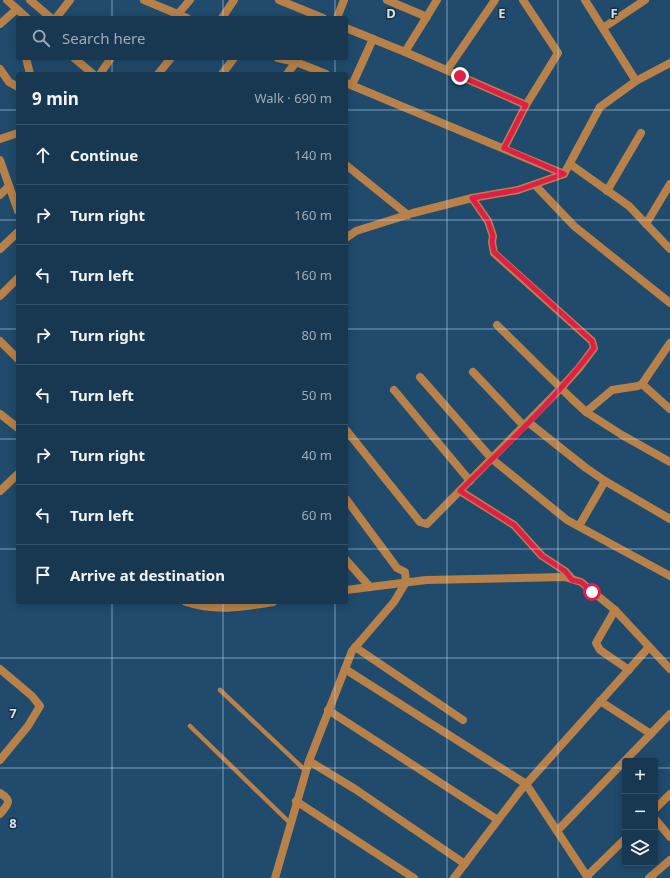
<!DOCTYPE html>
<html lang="en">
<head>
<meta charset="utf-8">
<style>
  body { margin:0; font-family:"Noto Sans",sans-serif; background:#213f58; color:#f1f3f6 }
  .controls { position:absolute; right:12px; bottom:12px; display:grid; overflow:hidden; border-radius:4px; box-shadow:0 2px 10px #0003 }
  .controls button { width:36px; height:36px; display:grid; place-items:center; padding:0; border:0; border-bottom:1px solid #365268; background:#183851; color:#f1f3f6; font:20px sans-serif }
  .stop { position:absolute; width:12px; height:12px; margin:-9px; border:3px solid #e11d48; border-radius:50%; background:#fff }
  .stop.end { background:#e11d48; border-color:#fff; box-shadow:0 1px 4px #0008 }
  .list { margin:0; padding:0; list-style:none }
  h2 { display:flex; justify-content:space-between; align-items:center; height:52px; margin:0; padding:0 16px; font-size:17px }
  h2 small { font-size:13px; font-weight:400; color:#9facb7 }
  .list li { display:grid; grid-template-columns:26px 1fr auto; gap:12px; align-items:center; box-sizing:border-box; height:60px; padding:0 16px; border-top:1px solid #365268 }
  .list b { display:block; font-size:15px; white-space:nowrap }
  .list em { font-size:13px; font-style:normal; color:#9facb7 }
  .icon { flex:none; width:22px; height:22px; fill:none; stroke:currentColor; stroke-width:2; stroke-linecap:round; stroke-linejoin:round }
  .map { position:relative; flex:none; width:670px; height:878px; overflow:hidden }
  .search { position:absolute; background:#183851; box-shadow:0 2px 10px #0003; left:16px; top:16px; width:332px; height:44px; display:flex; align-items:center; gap:10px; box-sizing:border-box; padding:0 14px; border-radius:4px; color:#9facb7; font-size:15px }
  .panel { position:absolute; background:#183851; box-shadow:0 2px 10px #0003; left:16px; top:72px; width:332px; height:532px; border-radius:4px }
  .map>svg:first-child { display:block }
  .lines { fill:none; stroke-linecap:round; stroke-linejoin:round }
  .service { stroke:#b88149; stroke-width:4.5 }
  .minor { stroke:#b88149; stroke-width:8 }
  .tertiary { stroke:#b88149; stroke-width:8 }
  .route { stroke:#e11d48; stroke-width:5 }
  .grid { fill:none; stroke:#cde3f8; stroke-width:1; stroke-opacity:0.55 }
  .grid-label { font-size:13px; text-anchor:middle; font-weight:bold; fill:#cde3f8; stroke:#1d2f3f; stroke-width:3; stroke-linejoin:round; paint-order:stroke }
</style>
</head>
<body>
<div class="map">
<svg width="670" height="878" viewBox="0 0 670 878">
  <rect width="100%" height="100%" fill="#204b6c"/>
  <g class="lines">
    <g class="service">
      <path d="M220,690l86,81"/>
      <path d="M190,726l100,97"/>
    </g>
    <g class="minor">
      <path d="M7,0l20,18"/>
      <path d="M30,0l21,18"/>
      <path d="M144,0l43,18"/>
      <path d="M279,0l44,18"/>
      <path d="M387,0l40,17"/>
      <path d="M585,0l51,81"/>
      <path d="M178,14l12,-14"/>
      <path d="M56,18l14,-18"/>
      <path d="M222,18l12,-18"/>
      <path d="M337,18l7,-18"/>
      <path d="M0,24l17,-15"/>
      <path d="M346,28l59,24 121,53"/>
      <path d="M603,28l42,-28"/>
      <path d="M405,52l32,-52"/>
      <path d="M26,58l4,16"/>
      <path d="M74,58l19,16"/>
      <path d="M278,58l18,4 30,12"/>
      <path d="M0,69l9,13 9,5"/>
      <path d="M447,70l48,-70"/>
      <path d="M100,74l11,-16"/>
      <path d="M158,74l13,-16"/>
      <path d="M222,74l12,-16"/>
      <path d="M287,74l9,-12 -4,-2"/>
      <path d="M346,83l218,91"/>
      <path d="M352,85l21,-46"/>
      <path d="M0,139l18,-6"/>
      <path d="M504,148l22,-43 32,-52 -35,-53"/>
      <path d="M0,160l18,51"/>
      <path d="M570,164l59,42 41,43"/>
      <path d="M346,165l62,50"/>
      <path d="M535,185l39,41 96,77"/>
      <path d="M607,191l34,-58"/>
      <path d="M0,195l9,-9"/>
      <path d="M646,224l24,-40"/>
      <path d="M0,249l18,-17"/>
      <path d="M0,296l18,-18"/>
      <path d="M497,325l74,73 15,14 36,23 48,27"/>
      <path d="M0,341l18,18"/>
      <path d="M473,372l51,54"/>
      <path d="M420,377l72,82 75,61 103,56"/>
      <path d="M642,384l28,25"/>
      <path d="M394,390l76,91"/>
      <path d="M586,412l26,-22 26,-4 4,-2 28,-41"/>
      <path d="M0,414l18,14"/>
      <path d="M528,422l58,46 19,13 65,38"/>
      <path d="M346,430l74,92 7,2 134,-136 18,-20 15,-20 -2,-7 -98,-88 -2,-11 1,-6 -5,-15 -16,-23"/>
      <path d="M460,491l54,34 28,31 23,15 7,8"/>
      <path d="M579,526l26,-45"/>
      <path d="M346,560l24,27"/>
      <path d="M346,590l80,-10 139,-3 16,5 34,28 55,59"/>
      <path d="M186,602c30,10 57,5 87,0"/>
      <path d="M615,610l-19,33 4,7 29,20"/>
      <path d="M355,647l108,73"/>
      <path d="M0,669l32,27 8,10 -12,20 -28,34"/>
      <path d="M345,669l181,115 62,94"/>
      <path d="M600,701l51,33"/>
      <path d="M328,710l170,110"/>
      <path d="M309,761l46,28 110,75"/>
      <path d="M0,793c13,8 8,11 0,21"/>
      <path d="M296,801l118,77"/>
      <path d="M655,809l15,-15"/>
      <path d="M655,819l15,18"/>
      <path d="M557,831l113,-117"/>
      <path d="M587,876l38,-37"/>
      <path d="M275,878l34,-117 43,-110 42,-49 12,-20 -1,-10 -8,-4 -51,-69"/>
      <path d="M454,878l66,-87 129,-144"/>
      <path d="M649,878l21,-18"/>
    </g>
    <g class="tertiary">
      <path d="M346,238l10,-7 57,-18 59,-15 46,-8 46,-16 36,-67 36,-26 34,-18"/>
      <path d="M0,491l18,-17"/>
    </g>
  </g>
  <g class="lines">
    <path class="route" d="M460,76l66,29 -22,43 60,26 -46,16 -46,8 16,23 5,15 -1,6 2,10 98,89 2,7c-39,52 -88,97 -134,143l54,34 28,31 23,15 7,9 9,2 11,10"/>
  </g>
  <path class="grid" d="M112,0v18M223,0v18M335,0v18M447,0v878M558,0v878M112,58v16M223,58v16M335,58v16M0,110h18M346,110h324M0,220h18M346,220h324M0,329h18M346,329h324M0,439h18M346,439h324M0,549h18M346,549h324M112,602v276M223,602v276M335,602v276M0,658h670M0,768h625M655,768h15"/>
  <g class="grid-label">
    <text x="391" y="18">D</text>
    <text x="502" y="18">E</text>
    <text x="614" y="18">F</text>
    <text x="13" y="718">7</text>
    <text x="13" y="828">8</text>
  </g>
</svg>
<div class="controls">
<button>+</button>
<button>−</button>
<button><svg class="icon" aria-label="layers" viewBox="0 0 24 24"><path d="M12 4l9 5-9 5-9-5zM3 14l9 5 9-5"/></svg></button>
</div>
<div class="stop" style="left:592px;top:592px"></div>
<div class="stop end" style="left:460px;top:76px"></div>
<div class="search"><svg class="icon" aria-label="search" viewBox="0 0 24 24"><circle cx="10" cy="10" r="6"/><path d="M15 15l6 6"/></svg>Search here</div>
<section class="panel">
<h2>9 min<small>Walk · 690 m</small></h2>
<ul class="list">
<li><svg class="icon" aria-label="ahead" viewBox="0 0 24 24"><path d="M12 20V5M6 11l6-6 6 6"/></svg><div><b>Continue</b></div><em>140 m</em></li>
<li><svg class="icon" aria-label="right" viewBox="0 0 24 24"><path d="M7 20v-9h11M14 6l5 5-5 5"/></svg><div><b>Turn right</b></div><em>160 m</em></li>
<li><svg class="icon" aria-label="left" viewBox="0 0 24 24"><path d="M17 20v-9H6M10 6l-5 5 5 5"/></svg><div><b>Turn left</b></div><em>160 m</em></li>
<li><svg class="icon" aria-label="right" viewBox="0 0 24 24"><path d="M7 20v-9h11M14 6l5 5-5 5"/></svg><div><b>Turn right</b></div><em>80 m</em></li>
<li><svg class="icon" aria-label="left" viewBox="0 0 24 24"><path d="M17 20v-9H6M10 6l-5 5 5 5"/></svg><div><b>Turn left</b></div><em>50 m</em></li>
<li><svg class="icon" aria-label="right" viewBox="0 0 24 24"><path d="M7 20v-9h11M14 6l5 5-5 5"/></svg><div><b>Turn right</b></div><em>40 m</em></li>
<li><svg class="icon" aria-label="left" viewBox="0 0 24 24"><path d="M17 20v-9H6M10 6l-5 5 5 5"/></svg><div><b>Turn left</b></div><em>60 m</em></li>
<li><svg class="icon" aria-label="arrive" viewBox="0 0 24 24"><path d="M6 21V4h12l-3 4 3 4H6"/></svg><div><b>Arrive at destination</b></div></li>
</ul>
</section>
</div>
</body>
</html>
